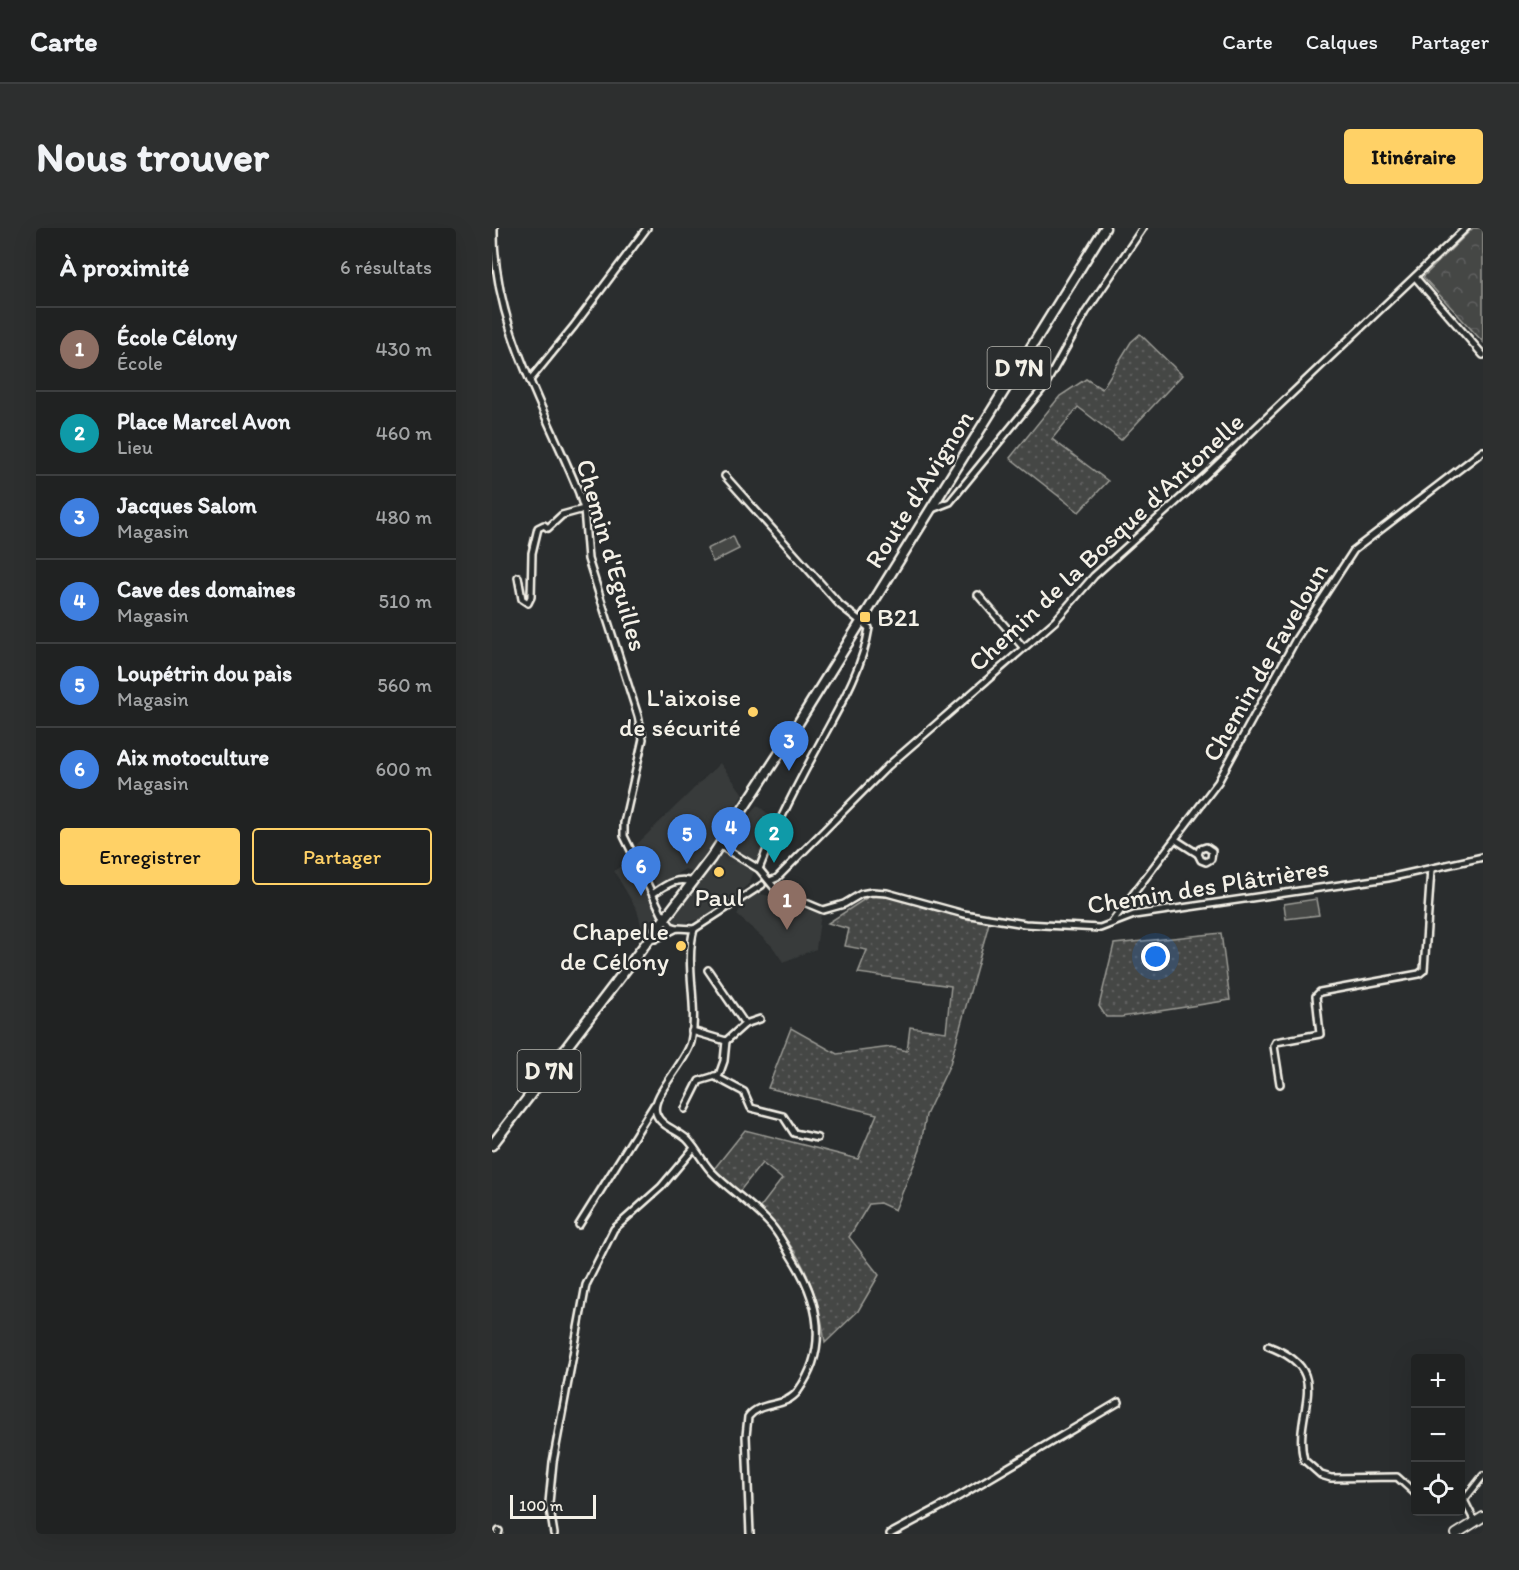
<!DOCTYPE html>
<html lang="fr">
<head>
<meta charset="utf-8">
<style>
  body { margin:0; font-family:Itim,sans-serif; background:#2d2f2f; color:#f1f3f6 }
  .controls { position:absolute; right:18px; bottom:18px; display:grid; overflow:hidden; border-radius:6px; box-shadow:0 6px 24px #0002 }
  .controls button { width:54px; height:54px; display:grid; place-items:center; padding:0; border:0; border-bottom:2px solid #3d3f40; background:#202222; color:#f1f3f6; font:30px sans-serif }
  .scale { position:absolute; left:18px; bottom:15px; width:86px; box-sizing:border-box; padding-left:6px; border:3px solid #f4f1e8; border-top:0; font-size:16px; line-height:21px; white-space:nowrap; color:#f4f1e8; -webkit-text-stroke:4px #2a2d2e; paint-order:stroke }
  .you { position:absolute; left:664px; top:729px; width:21px; height:21px; margin:-15px; border:4px solid #fff; border-radius:50%; background:#1a73e8; box-shadow:0 0 0 9px #1a73e833 }
  .badge { display:grid; place-items:center; width:39px; height:39px; border-radius:50%; background:#ffd166; color:#fff; font-size:20px; font-weight:700 }
  .pin { position:absolute; translate:-50% -50px; filter:drop-shadow(0 2px 3px #0008) }
  .pin::after { content:''; position:absolute; top:32px; width:21px; height:18px; background:inherit; clip-path:polygon(0 0,100% 0,50% 100%) }
  .list { margin:0; padding:0; list-style:none }
  h2 { display:flex; justify-content:space-between; align-items:center; height:78px; margin:0; padding:0 24px; font-size:26px }
  h2 small { font-size:20px; font-weight:400; color:#a2a4a5 }
  .list li { display:grid; grid-template-columns:39px 1fr auto; gap:18px; align-items:center; box-sizing:border-box; height:84px; padding:0 24px; border-top:2px solid #3d3f40 }
  .list b { display:block; font-size:22px; white-space:nowrap }
  .list p { margin:0; font-size:20px; white-space:nowrap; color:#a2a4a5 }
  .list em { font-size:20px; font-style:normal; color:#a2a4a5 }
  .actions { display:flex; gap:12px; padding:18px 24px }
  .actions a { flex:1; padding:14px 0; border:2px solid #ffd166; border-radius:6px; text-align:center; font-size:21px; color:#ffd166 }
  .actions .main { background:#ffd166; color:#111 }
  .icon { flex:none; width:33px; height:33px; fill:none; stroke:currentColor; stroke-width:2; stroke-linecap:round; stroke-linejoin:round }
  .map { position:relative; flex:none; width:991px; height:1306px; overflow:hidden; border-radius:6px }
  header { display:flex; align-items:center; gap:36px; box-sizing:border-box; height:84px; padding:0 30px; background:#202222; border-bottom:2px solid #3d3f40 }
  header strong { font-size:28px }
  nav { display:flex; gap:33px; margin-inline-start:auto; font-size:21px }
  .intro { display:flex; align-items:center; justify-content:space-between; box-sizing:border-box; height:144px; padding:0 36px }
  h1 { margin:0; font-size:42px }
  .button { padding:15px 27px; border-radius:6px; background:#ffd166; color:#111; font-size:21px; font-weight:700 }
  main { display:flex; gap:36px; padding:0 36px }
  aside { flex:1; background:#202222; border-radius:6px; box-shadow:0 6px 24px #0002 }
  .map>svg:first-child { display:block }
  .built { fill:#373a3a }
  .grass { fill:url(#grass-dots); stroke:#9c9c96; stroke-width:1.5 }
  .forest { fill:url(#forest-crowns); stroke:#9c9c96; stroke-width:1.5 }
  .garden { fill:#444645; stroke:#9c9c96; stroke-width:1.5 }
  .lines { fill:none; stroke-linecap:round; stroke-linejoin:round }
  .minor-casing { stroke:#f4f1e8; stroke-width:10 }
  .secondary-casing { stroke:#f4f1e8; stroke-width:12 }
  .primary-casing { stroke:#f4f1e8; stroke-width:13 }
  .minor { stroke:#2a2d2e; stroke-width:5 }
  .secondary { stroke:#2a2d2e; stroke-width:8 }
  .primary { stroke:#2a2d2e; stroke-width:8 }
  .poi-dot { fill:#ffd166; stroke:#2a2d2e; stroke-width:2 }
  .labels { text-anchor:middle; stroke-width:4.5; stroke-linejoin:round; paint-order:stroke }
  .shield { fill:#2a2d2e; stroke:#b7b6b0; stroke-width:1.5 }
  .shield-label { font-size:24px; font-weight:bold; fill:#f4f1e8 }
  .street-label { font-size:26px; fill:#f4f1e8; stroke:#2a2d2e }
  .poi-label { font-size:26px; fill:#f4f1e8; stroke:#2a2d2e; text-anchor:end }
</style>
</head>
<body>
<header>
<strong>Carte</strong>
<nav><a>Carte</a><a>Calques</a><a>Partager</a></nav>
</header>
<div class="intro"><h1>Nous trouver</h1><a class="button">Itinéraire</a></div>
<main>
<aside>
<h2>À proximité<small>6 résultats</small></h2>
<ul class="list">
<li><span class="badge" style="background:#8d6e63">1</span><div><b>École Célony</b><p>École</p></div><em>430 m</em></li>
<li><span class="badge" style="background:#0f9aa8">2</span><div><b>Place Marcel Avon</b><p>Lieu</p></div><em>460 m</em></li>
<li><span class="badge" style="background:#3f7fe0">3</span><div><b>Jacques Salom</b><p>Magasin</p></div><em>480 m</em></li>
<li><span class="badge" style="background:#3f7fe0">4</span><div><b>Cave des domaines</b><p>Magasin</p></div><em>510 m</em></li>
<li><span class="badge" style="background:#3f7fe0">5</span><div><b>Loupétrin dou paìs</b><p>Magasin</p></div><em>560 m</em></li>
<li><span class="badge" style="background:#3f7fe0">6</span><div><b>Aix motoculture</b><p>Magasin</p></div><em>600 m</em></li>
</ul>
<div class="actions"><a class="main">Enregistrer</a><a>Partager</a></div>
</aside>
<div class="map">
<svg width="991" height="1306" viewBox="0 0 991 1306">
  <defs>
    <pattern id="grass-dots" width="8" height="8" patternUnits="userSpaceOnUse" patternTransform="scale(1.5)"><rect width="8" height="8" fill="#444645"/><path d="M2 2h.1M6 6h.1" fill="none" stroke="#606160" stroke-width="1.8" stroke-linecap="round"/></pattern>
    <pattern id="forest-crowns" width="20" height="18" patternUnits="userSpaceOnUse" patternTransform="scale(1.5)"><rect width="20" height="18" fill="#444645"/><path d="M2 6a3 3 0 1 1 6 0M12 15a3 3 0 1 1 6 0" fill="none" stroke="#606160"/></pattern>
  </defs>
  <rect width="100%" height="100%" fill="#2a2d2e"/>
  <filter id="ink" filterUnits="userSpaceOnUse"><feTurbulence type="fractalNoise" baseFrequency=".0167" numOctaves="2"/><feDisplacementMap in="SourceGraphic" scale="12" xChannelSelector="R" yChannelSelector="G"/><feConvolveMatrix kernelMatrix="1 2 1 2 8 2 1 2 1" color-interpolation-filters="sRGB"/></filter>
  <g filter="url(#ink)">
    <g class="built">
      <path d="M228,535l23,31 -47,80 -11,-5 -28,17 -24,-38z"/>
      <path d="M265,577l19,15 -27,64 -41,33 -30,8 -6,-5z"/>
      <path d="M140,630l28,57 -16,22 -7,-27 -23,-39z"/>
      <path d="M269,666l27,6 4,6 29,8 -5,35 -33,13 -11,-16 -35,-31 5,-12 10,-8z"/>
    </g>
    <g class="grass">
      <path d="M648,106l42,41 -61,65 -43,-33 -26,32 56,42 -29,31 -69,-54 50,-62 26,-17 16,10 29,-47z"/>
      <path d="M379,667l14,1 104,27 -39,141 -24,51 -6,35 -25,60 -15,-7 -11,1 -20,33 30,38 -21,36 -33,32c-6,-54 -26,-96 -66,-134l23,-30 -20,-16 -23,29 -25,-23 31,-39 113,29 19,-45 -109,-26 23,-60 46,26 54,-7 16,4 3,-24 36,5 5,-46 -93,-13 9,-23 -22,-4 4,-17 -21,-6z"/>
      <path d="M729,705l9,67 -109,17h-15l-7,-11 15,-62z"/>
    </g>
    <path class="forest" d="M981,0h10v114l-60,-65z"/>
    <g class="garden">
      <path d="M241,308l6,13 -26,13 -6,-13z"/>
      <path d="M824,671l3,16 -33,4 -2,-15z"/>
    </g>
    <g class="lines">
      <defs>
        <g id="minor">
          <path d="M2,0c-2,95 51,180 85,265l5,16 4,50 50,157 5,23 -19,84v13l38,78 9,12 6,2"/>
          <path d="M923,49l68,78"/>
          <path d="M38,152l44,-54 73,-98"/>
          <path d="M233,248l115,129 29,23c-6,40 -29,78 -48,113 -23,42 -45,84 -62,128"/>
          <path d="M440,281l18,-7 94,-115 42,-75 57,-84"/>
          <path d="M26,349l4,22 6,4 3,-6 1,-44 6,-25 6,-3 4,3 14,-13 22,-6"/>
          <path d="M486,367l45,52"/>
          <path d="M684,612l22,14"/>
          <path d="M227,617l40,24 18,22 46,19 21,-6 17,-10 11,-2 15,1 77,21 61,10 75,4 34,-13 254,-37 95,-21"/>
          <path d="M714,619l6,4 -1,8 -5,3 -5,-2 -3,-6 2,-5z"/>
          <path d="M278,653l7,-3 111,-112 167,-145 39,-45 112,-101 260,-247"/>
          <path d="M162,665c13,-9 23,-16 39,-11"/>
          <path d="M620,694l106,-140 78,-143 58,-89 129,-99"/>
          <path d="M202,701c-10,37 5,76 -3,113 -5,21 -41,54 -35,71 4,13 21,17 31,26 9,9 15,22 24,32 18,19 41,33 58,52 8,8 14,19 20,30 29,44 42,92 9,138 -13,18 -37,9 -50,26l-2,19 4,98"/>
          <path d="M202,701l68,-44"/>
          <path d="M163,711l22,-11 17,1"/>
          <path d="M216,742l37,54"/>
          <path d="M200,803l34,10 19,-17 15,-5"/>
          <path d="M222,848l30,16 7,16 32,8 11,17 23,5"/>
          <path d="M788,856l-6,-38 2,-4 44,-8 -4,-38 4,-4 99,-18 5,-4 7,-101"/>
          <path d="M193,881l14,-28 20,-6 5,-14 2,-20"/>
          <path d="M87,997l75,-120"/>
          <path d="M776,1118c70,26 23,65 36,114l17,15 10,3 66,-1 19,17"/>
          <path d="M983,1294l-11,-22 19,-24"/>
          <path d="M6,1306l1,-3"/>
          <path d="M62,1306l-5,-31 4,-41 33,-177 28,-56 47,-42 33,-39"/>
          <path d="M398,1306l56,-30 173,-102"/>
        </g>
        <path id="secondary" d="M964,1306l27,-17"/>
        <path id="primary" d="M0,917l219,-287 70,-107 324,-523"/>
      </defs>
      <use href="#minor" class="minor-casing"/>
      <use href="#secondary" class="secondary-casing"/>
      <use href="#primary" class="primary-casing"/>
      <use href="#minor" class="minor"/>
      <use href="#secondary" class="secondary"/>
      <use href="#primary" class="primary"/>
    </g>
  </g>
  <g class="poi-dot">
    <rect x="367" y="383" width="12" height="12" rx="3"/>
    <circle cx="261" cy="484" r="6"/>
    <circle cx="227" cy="644" r="6"/>
    <circle cx="189" cy="718" r="6"/>
  </g>
  <g class="labels">
    <g class="shield">
      <rect x="495.5" y="119" width="63" height="42" rx="4.5"/>
      <rect x="25.5" y="822" width="63" height="42" rx="4.5"/>
    </g>
    <g class="shield-label">
      <text x="527" y="148">D 7N</text>
      <text x="57" y="851">D 7N</text>
    </g>
    <g class="street-label">
      <text transform="translate(427 261) rotate(-58)" y="9">Route d'Avignon</text>
      <text transform="translate(614 314) rotate(-43)" y="9">Chemin de la Bosque d'Antonelle</text>
      <text transform="translate(120 327) rotate(74)" y="9">Chemin d'Eguilles</text>
      <text transform="translate(773 434) rotate(-60)" y="9">Chemin de Faveloun</text>
      <text transform="translate(716 658) rotate(-9)" y="9">Chemin des Plâtrières</text>
    </g>
    <g class="poi-label">
      <text x="385" y="398" text-anchor="start">B21</text>
      <text x="249" y="478">L'aixoise<tspan x="249" dy="30">de sécurité</tspan></text>
      <text x="227" y="678" text-anchor="middle">Paul</text>
      <text x="177" y="712">Chapelle<tspan x="177" dy="30">de Célony</tspan></text>
    </g>
  </g>
</svg>
<div class="controls">
<button>+</button>
<button>−</button>
<button><svg class="icon" aria-label="locate" viewBox="0 0 24 24"><circle cx="12" cy="12" r="6"/><path d="M12 2v4M12 18v4M2 12h4M18 12h4"/></svg></button>
</div>
<div class="scale">100 m</div>
<div class="you"></div>
<div class="pin badge" style="left:295px;top:702px;background:#8d6e63">1</div>
<div class="pin badge" style="left:282px;top:635px;background:#0f9aa8">2</div>
<div class="pin badge" style="left:297px;top:543px;background:#3f7fe0">3</div>
<div class="pin badge" style="left:239px;top:629px;background:#3f7fe0">4</div>
<div class="pin badge" style="left:195px;top:636px;background:#3f7fe0">5</div>
<div class="pin badge" style="left:149px;top:668px;background:#3f7fe0">6</div>
</div>
</main>
</body>
</html>
